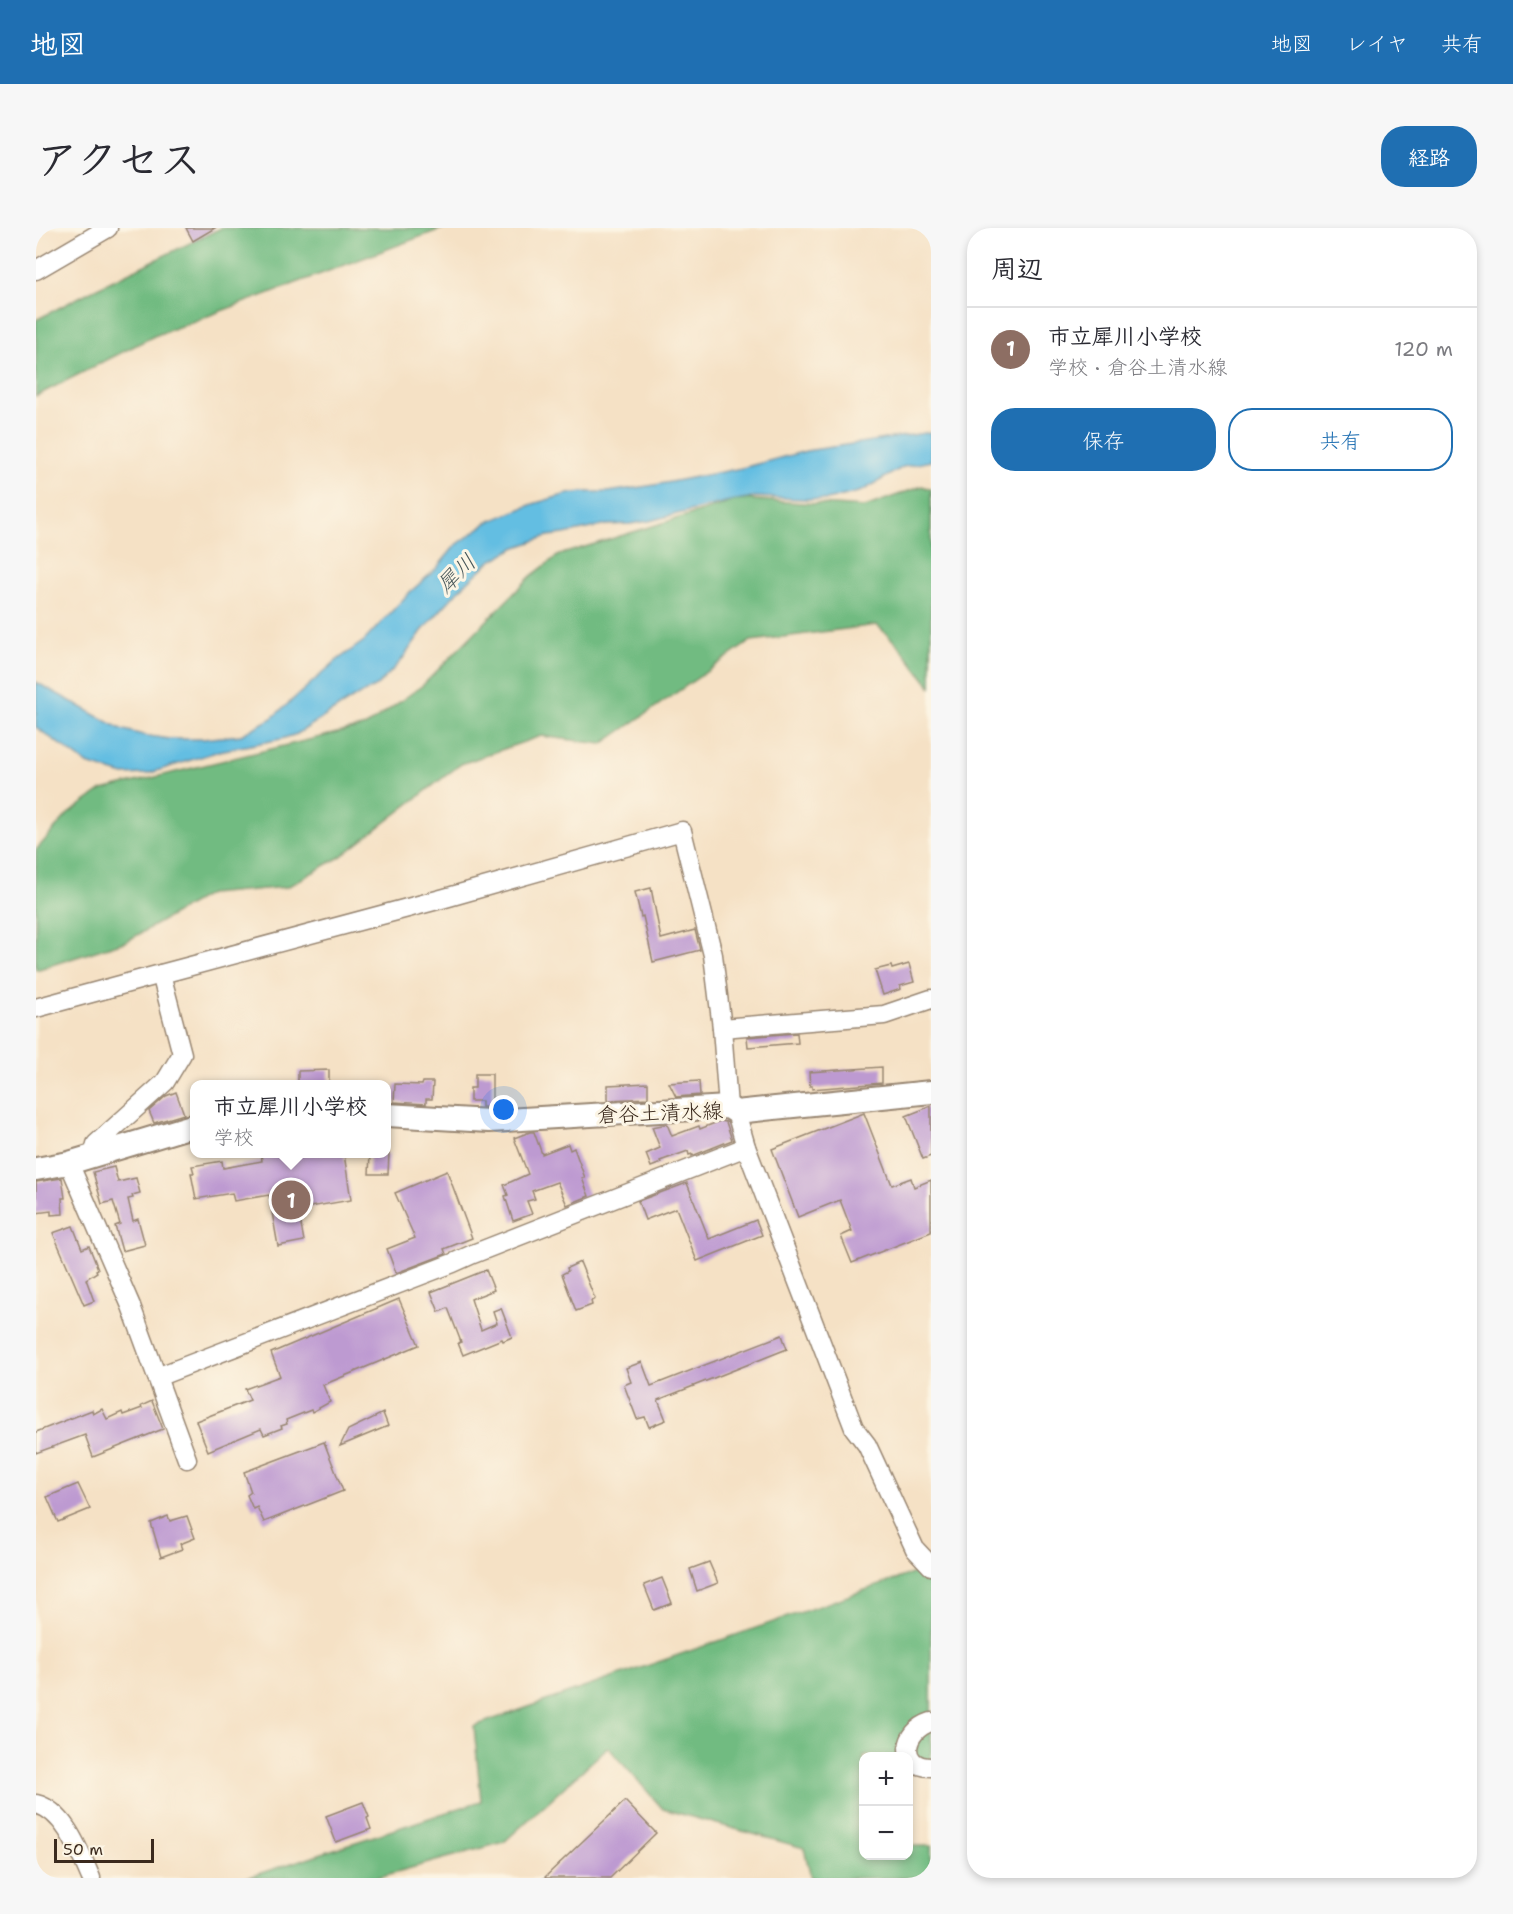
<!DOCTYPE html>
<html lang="ja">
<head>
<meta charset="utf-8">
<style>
  body { margin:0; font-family:"Shantell Sans","Klee One",sans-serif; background:#f7f7f7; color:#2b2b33 }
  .controls { position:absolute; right:18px; bottom:18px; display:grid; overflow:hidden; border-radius:12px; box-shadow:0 3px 9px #0003 }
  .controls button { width:54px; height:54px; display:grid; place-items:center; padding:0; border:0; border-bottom:2px solid #e1e1e2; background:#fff; color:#2b2b33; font:30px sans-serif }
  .scale { position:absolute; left:18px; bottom:15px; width:100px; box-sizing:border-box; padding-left:6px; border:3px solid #3b2a1e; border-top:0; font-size:16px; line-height:21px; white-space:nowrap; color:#3b2a1e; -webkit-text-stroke:4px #fcf5e5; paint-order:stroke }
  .you { position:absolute; left:468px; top:882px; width:21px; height:21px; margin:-15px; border:4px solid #fff; border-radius:50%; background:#1a73e8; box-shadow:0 0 0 9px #1a73e833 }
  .badge { display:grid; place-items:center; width:39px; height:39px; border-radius:50%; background:#1f6fb2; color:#fff; font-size:20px; font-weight:700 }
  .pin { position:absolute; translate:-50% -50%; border:3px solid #fff; box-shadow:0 2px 6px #0006 }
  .popup { position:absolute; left:154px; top:852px; width:201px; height:78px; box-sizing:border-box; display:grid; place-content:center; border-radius:12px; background:#fff; filter:drop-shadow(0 2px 4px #0005); font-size:20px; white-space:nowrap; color:#7c7c81 }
  .popup b { font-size:22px; color:#2b2b33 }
  .popup::after { content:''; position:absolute; left:50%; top:100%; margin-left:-12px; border:12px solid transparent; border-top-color:#fff }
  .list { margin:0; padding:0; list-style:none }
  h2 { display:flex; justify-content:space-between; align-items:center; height:78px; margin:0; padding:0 24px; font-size:26px }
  h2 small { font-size:20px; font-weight:400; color:#7c7c81 }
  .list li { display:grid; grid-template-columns:39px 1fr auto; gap:18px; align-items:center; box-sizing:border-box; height:84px; padding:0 24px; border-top:2px solid #e1e1e2 }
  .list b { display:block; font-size:22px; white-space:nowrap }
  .list p { margin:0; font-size:20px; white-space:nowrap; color:#7c7c81 }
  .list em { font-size:20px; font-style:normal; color:#7c7c81 }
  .actions { display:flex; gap:12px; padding:18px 24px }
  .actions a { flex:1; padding:14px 0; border:2px solid #1f6fb2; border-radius:24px; text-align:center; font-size:21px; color:#1f6fb2 }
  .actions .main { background:#1f6fb2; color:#fff }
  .map { position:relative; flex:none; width:895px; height:1650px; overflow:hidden; border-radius:24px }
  header { display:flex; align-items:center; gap:36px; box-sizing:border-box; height:84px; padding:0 30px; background:#1f6fb2; color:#fff }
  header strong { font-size:28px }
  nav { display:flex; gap:33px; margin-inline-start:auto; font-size:21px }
  .intro { display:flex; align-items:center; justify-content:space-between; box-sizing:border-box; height:144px; padding:0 36px }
  h1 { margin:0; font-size:42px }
  .button { padding:15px 27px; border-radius:24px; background:#1f6fb2; color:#fff; font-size:21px; font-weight:700 }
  main { display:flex; gap:36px; padding:0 36px }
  aside { flex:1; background:#fff; border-radius:24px; box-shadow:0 3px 9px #0003 }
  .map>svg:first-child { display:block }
  .forest { fill:#71bb81; stroke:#567250; stroke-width:1.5 }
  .water { fill:#64bee2; stroke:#507480; stroke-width:1.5 }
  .building { fill:#bd9ad1 }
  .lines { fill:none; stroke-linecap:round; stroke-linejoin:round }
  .minor-casing { stroke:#988672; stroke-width:21 }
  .major-casing { stroke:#988672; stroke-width:26 }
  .minor { stroke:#fff; stroke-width:18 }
  .major { stroke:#fff; stroke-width:22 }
  .labels { text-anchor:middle; stroke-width:6; stroke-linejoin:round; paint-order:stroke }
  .street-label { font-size:21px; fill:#3b2a1e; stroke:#fcf5e5 }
  .water-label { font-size:22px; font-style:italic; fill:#475659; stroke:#fcf5e5 }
</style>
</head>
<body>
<header>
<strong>地図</strong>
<nav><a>地図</a><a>レイヤ</a><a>共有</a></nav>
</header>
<div class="intro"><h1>アクセス</h1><a class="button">経路</a></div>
<main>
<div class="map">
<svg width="895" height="1650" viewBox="0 0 895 1650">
  <rect width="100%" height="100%" fill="#fcf5e5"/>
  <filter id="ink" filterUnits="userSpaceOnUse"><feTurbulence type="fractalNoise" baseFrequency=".0167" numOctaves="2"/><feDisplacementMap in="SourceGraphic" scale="12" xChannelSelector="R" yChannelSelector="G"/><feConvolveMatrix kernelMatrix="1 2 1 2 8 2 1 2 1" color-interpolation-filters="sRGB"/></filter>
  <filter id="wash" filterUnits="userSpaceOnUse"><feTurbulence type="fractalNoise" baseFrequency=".008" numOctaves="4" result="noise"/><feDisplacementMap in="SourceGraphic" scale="24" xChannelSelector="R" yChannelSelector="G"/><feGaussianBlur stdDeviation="1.35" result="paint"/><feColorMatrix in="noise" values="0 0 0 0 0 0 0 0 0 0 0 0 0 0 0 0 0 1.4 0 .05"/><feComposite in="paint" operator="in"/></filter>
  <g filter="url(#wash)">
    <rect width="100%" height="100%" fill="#f5e1c5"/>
    <g class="forest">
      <path d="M185,0h223l-290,108 -118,60v-76l53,-28z"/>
      <path d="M886,258l9,3v198l-33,-42 -21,-20 -126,16 -149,103 -61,-8 -80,28 -121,93 -53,30 -78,7 -82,47 -91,29v-120l32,-36 34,-24 264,-64 57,-41 108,-109 28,-21 181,-56 125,8z"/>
      <path d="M895,1339v198l-22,7 -1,-16h-44v100h44l1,-15 2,5h20v32h-120l-7,-30 -141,-39 -55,-62 -104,95 -129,36h-129l235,-77 -7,-75z"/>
    </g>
    <path class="water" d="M895,204v29l-28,6 -41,24 -35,9 -73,-3 -24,4 -81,20 -19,3 -24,1 -42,9 -16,2 -34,12 -25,14 -31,29 -36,40 -21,30 -23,24 -23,12 -58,37 -16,5 -62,12 -72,23 -23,1 -37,-11 -51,-37v-45l85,47 22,6 26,4h33l39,-4 31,-17 64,-57 28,-20 45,-48 27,-24 19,-23 33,-24 45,-18 34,-10 16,-2h25l47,-7 87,-17 64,-17z"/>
    <g id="blocks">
      <g class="building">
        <path d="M150,0h29l-22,13z"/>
        <path d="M615,660l10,51 34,-9 5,20 -47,12 -10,-46 -2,1 -6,-25z"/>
        <path d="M873,736l5,18 -14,4 1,3 -18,6 -8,-25 16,-4 1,3z"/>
        <path d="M761,805l1,10 -50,4 -1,-10z"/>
        <path d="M846,839v16l-70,6v-3h-2l-1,-14z"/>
        <path d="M293,842v14h-31v-13z"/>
        <path d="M439,846h17v33h-10v-6h-12v-13h5z"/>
        <path d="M663,853l1,14 -24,2 -7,-14z"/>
        <path d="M387,854h10l-1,17h-6v5l-32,-2 1,-18 27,1z"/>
        <path d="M612,855v15l-40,2v-15z"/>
        <path d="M140,864l8,22 -30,9 -5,-12 17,-15z"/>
        <path d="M895,878v50l-8,3 -17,-43z"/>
        <path d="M828,885l28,72 19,-7 3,9 17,-7v52l-79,31 -11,-27 11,-5 -12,-31 -42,17 -26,-68z"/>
        <path d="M684,893l6,1 6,18 -40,16v-2l-3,1 -1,-4 -28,10 1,2 -10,4 -5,-13 14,-6 -8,-21 15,-3 5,12 27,-10 1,3z"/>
        <path d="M494,904h4l8,22 26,-10 2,6 4,-2 11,30h-3l7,18 -22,9 -10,-23 -25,9 3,8 -8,2 5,13 -19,7 -8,-25 3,-1 -4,-10 24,-11 -14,-36z"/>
        <path d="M225,926h83l7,46 -53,9 6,32 -26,5 -9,-51 -35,6 -2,-8 -36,6 -5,-26h3l-2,-7 30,-5 1,7 39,-7z"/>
        <path d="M334,926h19l-1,20h-19z"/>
        <path d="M78,939l4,15 18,-4 4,15 -8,2 1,3 -5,1 5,22 5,-2 7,26 -23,6 -7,-25 5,-2 -7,-23 -11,3 -9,-32z"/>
        <path d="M411,943l25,67 -28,11 2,5 -50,19 -9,-24 28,-11 -20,-45z"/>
        <path d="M26,950l3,20h-3l1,16 -12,1v-4l-15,2v-31z"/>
        <path d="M651,955l22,56 47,-19 6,15 -65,26 -21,-53 -31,12 -7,-19z"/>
        <path d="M37,998l9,23 7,-3 9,23 -2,1 1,2 -11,7 8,22 -10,4 -31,-72z"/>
        <path d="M544,1034l15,37 -4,2 1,4 -16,6 -14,-37 6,-3 -1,-3z"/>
        <path d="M450,1042l8,20 -23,9 10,31 16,-7 -4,-12 8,-3 11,29 -9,4 -1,-2 -39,16 -5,-12 3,-1 -13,-34 -9,4 -8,-20z"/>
        <path d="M363,1071l20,46 -96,40 7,17 -18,10 -1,-2 -25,10 1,4 -6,2 1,2 -18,7 -3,-6 -53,22 -12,-30 54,-21 -5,-11 35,-13 -9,-23z"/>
        <path d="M746,1107l5,14 -129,51 8,20 -17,7 -4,-10 -8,2 -13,-34 7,-3 -5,-14 16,-6 9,24z"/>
        <path d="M116,1173l11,28 -70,28 -8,-22 -49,18v-21l56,-22 1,4 9,-5 5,10 15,-7 1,3 19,-7 -1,-2z"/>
        <path d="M347,1185l5,13 -48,20 8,-16z"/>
        <path d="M288,1214l19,49 -79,31 -7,-15 -4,2 -6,-14 4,-3 -7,-20z"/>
        <path d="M42,1256l12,25 -32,13 -11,-25z"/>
        <path d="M132,1288l2,5 17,-5 8,22 -15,6 2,5 -21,8 -10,-34z"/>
        <path d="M673,1334l9,21 -21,8 -7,-22z"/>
        <path d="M626,1350l10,25 -18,7 -10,-25z"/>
        <path d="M589,1573l31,32 -46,45h-66z"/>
        <path d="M327,1574l6,15 -2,1 4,11 -35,13 -10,-26z"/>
      </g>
    </g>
  </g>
  <g filter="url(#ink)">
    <use href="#blocks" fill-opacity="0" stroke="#988672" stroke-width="1.5"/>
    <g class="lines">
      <defs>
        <g id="minor">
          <path d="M0,42l72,-42"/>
          <path d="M0,780l125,-34"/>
          <path d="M686,800l162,-13 47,-16"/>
          <path d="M700,884l10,35 108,281 13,17 48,104 16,17"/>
          <path d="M57,928l3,-12 69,-62 17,-28 -21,-80 284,-76 237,-67 31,124 9,73 6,79"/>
          <path d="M33,935l62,143 56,153"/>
          <path d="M121,1149l296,-114 20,-9 273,-107"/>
          <path d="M895,1494c-28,9 -33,45 0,45"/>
          <path d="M0,1576c29,7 44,49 55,74"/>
        </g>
        <g id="major">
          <path d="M351,887l102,6 239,-14 8,5 195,-20"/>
          <path d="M0,941l33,-6 126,-38"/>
        </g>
      </defs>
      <use href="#minor" class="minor-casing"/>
      <use href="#major" class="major-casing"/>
      <use href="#minor" class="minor"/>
      <use href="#major" class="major"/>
    </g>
  </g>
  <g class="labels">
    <g class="street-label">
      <text transform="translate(624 885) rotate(-2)" y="7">倉谷土清水線</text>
    </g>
    <g class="water-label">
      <text transform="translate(420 345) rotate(-44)" y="8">犀川</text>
    </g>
  </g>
</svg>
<div class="controls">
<button>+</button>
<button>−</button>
</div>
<div class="scale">50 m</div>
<div class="you"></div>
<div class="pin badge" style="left:255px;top:972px;background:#8d6e63">1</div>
<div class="popup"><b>市立犀川小学校</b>学校</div>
</div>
<aside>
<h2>周辺<small></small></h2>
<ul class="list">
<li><span class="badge" style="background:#8d6e63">1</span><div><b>市立犀川小学校</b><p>学校 · 倉谷土清水線</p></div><em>120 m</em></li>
</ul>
<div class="actions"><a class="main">保存</a><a>共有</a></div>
</aside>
</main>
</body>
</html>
